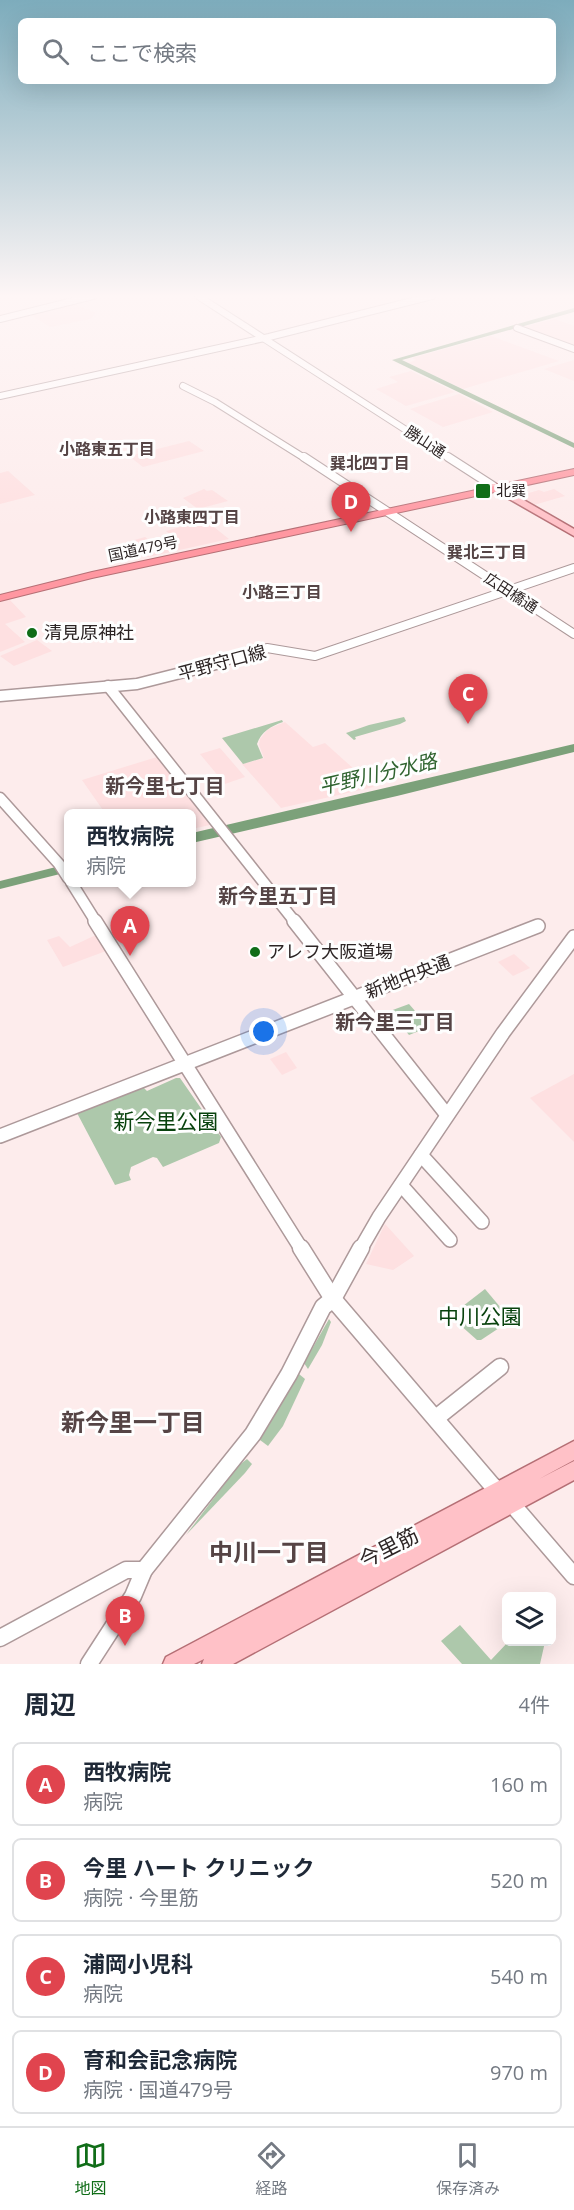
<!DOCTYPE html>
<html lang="ja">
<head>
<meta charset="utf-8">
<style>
  body { margin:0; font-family:"Open Sans","Noto Sans JP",sans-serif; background:#f6f6f7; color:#1f2937 }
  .controls { position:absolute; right:18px; bottom:18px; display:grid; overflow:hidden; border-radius:9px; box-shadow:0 6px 24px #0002 }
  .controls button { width:54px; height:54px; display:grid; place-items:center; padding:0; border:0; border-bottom:2px solid #e0e1e3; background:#fff; color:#1f2937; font:30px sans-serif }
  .you { position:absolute; left:264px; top:1032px; width:21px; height:21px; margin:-15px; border:4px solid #fff; border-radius:50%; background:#1a73e8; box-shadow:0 0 0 9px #1a73e833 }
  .badge { display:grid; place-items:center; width:39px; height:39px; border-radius:50%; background:#106d18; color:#fff; font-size:20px; font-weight:700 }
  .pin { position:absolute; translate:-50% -50px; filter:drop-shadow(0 2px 3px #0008) }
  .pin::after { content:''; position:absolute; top:32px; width:21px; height:18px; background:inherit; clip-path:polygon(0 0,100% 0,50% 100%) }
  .popup { position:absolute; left:64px; top:809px; width:132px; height:78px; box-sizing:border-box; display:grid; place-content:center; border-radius:9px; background:#fff; filter:drop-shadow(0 2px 4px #0005); font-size:20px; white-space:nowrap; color:#747a83 }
  .popup b { font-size:22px; color:#1f2937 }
  .popup::after { content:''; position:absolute; left:50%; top:100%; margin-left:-12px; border:12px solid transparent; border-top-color:#fff }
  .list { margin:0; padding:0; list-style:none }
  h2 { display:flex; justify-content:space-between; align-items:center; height:78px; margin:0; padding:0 24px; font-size:26px }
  h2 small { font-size:20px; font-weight:400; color:#747a83 }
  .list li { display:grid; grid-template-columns:39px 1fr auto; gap:18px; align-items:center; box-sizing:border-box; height:84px; margin:0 12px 12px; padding:0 12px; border:2px solid #e0e1e3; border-radius:9px }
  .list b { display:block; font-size:22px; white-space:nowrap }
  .list p { margin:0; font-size:20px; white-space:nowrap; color:#747a83 }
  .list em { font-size:20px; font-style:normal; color:#747a83 }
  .icon { flex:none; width:33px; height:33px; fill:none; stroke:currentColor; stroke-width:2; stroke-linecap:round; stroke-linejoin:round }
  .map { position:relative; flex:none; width:574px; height:1664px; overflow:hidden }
  .search { position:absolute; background:#fff; box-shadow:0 6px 24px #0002; left:18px; right:18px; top:18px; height:66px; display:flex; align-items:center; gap:15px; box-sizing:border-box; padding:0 21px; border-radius:9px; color:#747a83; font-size:22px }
  .sheet { height:462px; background:#fff }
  nav { display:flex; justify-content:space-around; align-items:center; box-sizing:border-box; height:84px; border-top:2px solid #e0e1e3; background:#fff; font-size:16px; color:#747a83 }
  nav a { display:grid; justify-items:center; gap:3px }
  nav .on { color:#106d18 }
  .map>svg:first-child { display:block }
  .built { fill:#fee0e1 }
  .green { fill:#adc8ab }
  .water { fill:#7ca17a }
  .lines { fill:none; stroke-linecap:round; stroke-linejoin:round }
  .river { fill:#7ca17a; fill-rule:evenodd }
  .secondary-far4-casing { stroke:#ad999a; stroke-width:8 }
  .secondary-far3-casing { stroke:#ad999a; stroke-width:10 }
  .secondary-far2-casing { stroke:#ad999a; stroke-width:13 }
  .secondary-far1-casing { stroke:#ad999a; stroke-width:16 }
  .secondary-casing { stroke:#ad999a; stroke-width:19 }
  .primary-casing { stroke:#b56f75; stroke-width:3 }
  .highway-casing { stroke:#b56f75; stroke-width:2 }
  .secondary-far4 { stroke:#fff; stroke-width:6 }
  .secondary-far3 { stroke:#fff; stroke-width:8 }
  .secondary-far2 { stroke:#fff; stroke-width:10 }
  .secondary-far1 { stroke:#fff; stroke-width:13 }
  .secondary { stroke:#fff; stroke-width:16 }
  .primary { fill:#ffc1c7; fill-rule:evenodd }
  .highway { fill:#ff97a1; fill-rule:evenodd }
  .poi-dot { fill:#106d18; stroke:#fefefe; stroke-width:2 }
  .labels { text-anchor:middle; stroke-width:6; stroke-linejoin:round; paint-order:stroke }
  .far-street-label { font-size:15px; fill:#2c2424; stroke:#fefefe }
  .far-poi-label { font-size:15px; fill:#2c2424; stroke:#fefefe; text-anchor:start }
  .far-neighbourhood-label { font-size:16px; font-weight:bold; fill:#554445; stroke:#fefefe }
  .poi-label { font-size:18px; fill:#2c2424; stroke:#fefefe; text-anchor:start }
  .street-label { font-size:18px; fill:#2c2424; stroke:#fefefe }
  .water-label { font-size:20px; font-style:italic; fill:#2f632f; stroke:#fefefe }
  .neighbourhood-label { font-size:20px; font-weight:bold; fill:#554445; stroke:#fefefe }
  .near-park-label { font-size:21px; fill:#08420d; stroke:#fefefe }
  .near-street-label { font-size:21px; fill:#2c2424; stroke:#fefefe }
  .near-neighbourhood-label { font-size:24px; font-weight:bold; fill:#554445; stroke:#fefefe }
</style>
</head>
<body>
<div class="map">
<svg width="574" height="1664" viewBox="0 0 574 1664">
  <rect width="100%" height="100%" fill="#fdecec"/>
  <g class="built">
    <path d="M72,303l24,10 -6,6 -40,8 -21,-13z"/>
    <path d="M555,319l19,7v20l-51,-19z"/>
    <path d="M491,336l68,25 -96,28 -55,-26 8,-3 -4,-2z"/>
    <path d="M574,360v21l-30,-12z"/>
    <path d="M411,371l10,5 34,16 -49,14 -30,-17 22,-7 -9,-5z"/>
    <path d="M459,394l34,18 -50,15 -33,-18z"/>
    <path d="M189,441l15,10 -61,16 -14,-11z"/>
    <path d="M8,471l27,24 -35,9v-31z"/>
    <path d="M204,489l3,2 5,-1 16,11 -30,8 -15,-11z"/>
    <path d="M554,489l11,7 -31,9 -15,-9 20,-6 5,2z"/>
    <path d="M205,520l24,19 -81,18 -17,-16 14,-4 11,9h4l18,-5 -12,-10z"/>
    <path d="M8,598l18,19 -21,7 20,18 -25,10v-52z"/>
    <path d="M37,640l15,11 -38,15 -14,-10z"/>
    <path d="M285,722l28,25 12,-4 49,44 -93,21 -39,-44 22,-6 -5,-13 1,-6 8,-10z"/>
    <path d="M220,748l25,29 -20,7 -25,-30z"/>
    <path d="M157,757l53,68 -18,4v-15l-87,-1 -23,-33z"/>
    <path d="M96,935l10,16 -43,16 -16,-27 12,-4 11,11z"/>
    <path d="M514,954l16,14 -17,8 -15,-14z"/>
    <path d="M286,1052l11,16 -15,7 -12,-16z"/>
    <path d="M574,1074v68l-44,-44z"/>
    <path d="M385,1224l29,32 -21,14 -27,-6z"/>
  </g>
  <g class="green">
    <path d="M404,717l2,4 -6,3 -45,13 1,2 -2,1 -8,-7 23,-8z"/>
    <path d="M282,720l1,2c-12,4 -22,10 -26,22l6,14 -20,6 -21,-26z"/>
    <path d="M409,1004l20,23 -20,8 -19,-24z"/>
    <path d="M176,1078h4l41,59 -2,6 -56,24 -6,-9 -4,-1 -22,10 -2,8 2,5 -16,5 -38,-72 65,-27 5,5z"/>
    <path d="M485,1289l26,31 -30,20h-4l-27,-24z"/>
    <path d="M329,1319l2,3 -9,23 -14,24 -4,-6z"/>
    <path d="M299,1374l6,5 -22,47 -15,20 -8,-6z"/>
    <path d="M247,1459l5,5 -7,9 -59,62 52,-69z"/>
    <path d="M460,1625l31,35 17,-18h37l-5,22h-78l-21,-23z"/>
  </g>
  <g class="water">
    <path d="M574,744v8l-177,44 -205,47v-10z"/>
    <path d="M68,864v8l-68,17v-8z"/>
  </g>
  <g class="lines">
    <path class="river" d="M574,308v4l-172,48 172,83v5l-182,-88z"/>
    <defs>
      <g id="secondary-far4">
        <path d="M198,296l253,163"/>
        <path d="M0,319l93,-23"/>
        <path d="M517,328l57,21"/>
        <path d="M183,386l32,16 91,57"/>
        <path d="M0,396l269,-59 163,-41"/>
      </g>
      <g id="secondary-far3">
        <path d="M304,457l270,177"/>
        <path d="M448,457l45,29"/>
        <path d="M219,663l48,-15 48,8 259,-88"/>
      </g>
      <g id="secondary-far2">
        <path d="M108,686l187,236"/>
        <path d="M0,696l137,-12 87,-22"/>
        <path d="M0,798l59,66 9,14"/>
        <path d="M71,882l25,40"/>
      </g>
      <g id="secondary-far1">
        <path d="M95,921l207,329"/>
        <path d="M294,921l153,194"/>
        <path d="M0,1136l538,-210"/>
        <path d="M421,1155l61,67"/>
        <path d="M401,1185l49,55"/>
        <path d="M360,1250l19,-33 124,-184 71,-96"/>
      </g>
      <g id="secondary">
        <path d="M301,1248l32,51 158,185 21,20 62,72"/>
        <path d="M436,1418l64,-51"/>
        <path d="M0,1638l126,-68h18"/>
        <path d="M89,1664l44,-68 11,-26 109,-136 36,-60 34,-67 10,-8 28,-51"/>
      </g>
      <g id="primary">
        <path d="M490,484h6l78,45v7l-84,-48z"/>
        <path d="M574,1441v19l-35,19 35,-18v19l-341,184h-31l2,-5 -10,5h-31l3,-7z"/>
      </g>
      <path id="highway" d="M574,469v6l-482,103 -92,23v-6l92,-23z"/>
    </defs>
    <use href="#secondary-far4" class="secondary-far4-casing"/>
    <use href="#secondary-far3" class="secondary-far3-casing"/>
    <use href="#secondary-far2" class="secondary-far2-casing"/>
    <use href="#secondary-far1" class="secondary-far1-casing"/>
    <use href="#secondary" class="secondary-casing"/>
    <use href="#primary" class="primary-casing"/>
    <use href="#highway" class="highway-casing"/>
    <use href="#secondary-far4" class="secondary-far4"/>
    <use href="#secondary-far3" class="secondary-far3"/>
    <use href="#secondary-far2" class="secondary-far2"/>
    <use href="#secondary-far1" class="secondary-far1"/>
    <use href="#secondary" class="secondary"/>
    <use href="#primary" class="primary"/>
    <use href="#highway" class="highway"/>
  </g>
  <linearGradient id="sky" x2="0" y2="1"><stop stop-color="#7dacbc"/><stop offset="0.56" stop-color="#fef6f6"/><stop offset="1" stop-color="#fef6f6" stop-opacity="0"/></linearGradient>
  <rect width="574" height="529" fill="url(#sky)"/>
  <g class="poi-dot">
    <rect x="475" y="483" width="16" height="16" rx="3"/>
    <circle cx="32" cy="633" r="6"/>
    <circle cx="255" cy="952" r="6"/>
  </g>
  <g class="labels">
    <g class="far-street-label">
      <text transform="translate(425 442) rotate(33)" y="5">勝山通</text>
      <text transform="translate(143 549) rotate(-12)" y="5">国道479号</text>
      <text transform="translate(511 593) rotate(33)" y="5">広田橋通</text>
    </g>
    <g class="far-poi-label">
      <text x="496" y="496">北巽</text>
    </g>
    <g class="far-neighbourhood-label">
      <text x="107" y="455">小路東五丁目</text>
      <text x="370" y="469">巽北四丁目</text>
      <text x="192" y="523">小路東四丁目</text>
      <text x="487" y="558">巽北三丁目</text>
      <text x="282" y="598">小路三丁目</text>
    </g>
    <g class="poi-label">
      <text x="44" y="639">清見原神社</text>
      <text x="267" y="958">アレフ大阪道場</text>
    </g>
    <g class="street-label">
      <text transform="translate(222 663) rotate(-15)" y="6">平野守口線</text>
      <text transform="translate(408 977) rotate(-21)" y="6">新地中央通</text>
    </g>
    <g class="water-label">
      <text transform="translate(378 774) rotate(-13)" y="7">平野川分水路</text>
    </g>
    <g class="neighbourhood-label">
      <text x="165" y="793">新今里七丁目</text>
      <text x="278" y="903">新今里五丁目</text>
      <text x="395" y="1029">新今里三丁目</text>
    </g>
    <g class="near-park-label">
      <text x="166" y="1129">新今里公園</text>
      <text x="480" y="1324">中川公園</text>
    </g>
    <g class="near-street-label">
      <text transform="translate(389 1548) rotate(-27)" y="7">今里筋</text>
    </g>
    <g class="near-neighbourhood-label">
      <text x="133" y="1431">新今里一丁目</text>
      <text x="269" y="1561">中川一丁目</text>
    </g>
  </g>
</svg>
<div class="controls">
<button><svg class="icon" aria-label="layers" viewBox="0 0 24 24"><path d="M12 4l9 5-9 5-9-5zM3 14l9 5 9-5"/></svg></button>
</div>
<div class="you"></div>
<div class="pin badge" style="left:130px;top:956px;background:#e0444e">A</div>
<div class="popup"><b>西牧病院</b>病院</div>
<div class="pin badge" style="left:125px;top:1646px;background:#e0444e">B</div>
<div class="pin badge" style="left:468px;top:724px;background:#e0444e">C</div>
<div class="pin badge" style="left:351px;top:532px;background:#e0444e">D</div>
<div class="search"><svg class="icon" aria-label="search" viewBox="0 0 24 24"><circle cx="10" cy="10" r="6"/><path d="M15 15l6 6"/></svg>ここで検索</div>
</div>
<section class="sheet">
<h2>周辺<small>4件</small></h2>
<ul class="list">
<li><span class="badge" style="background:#e0444e">A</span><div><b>西牧病院</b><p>病院</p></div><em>160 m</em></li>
<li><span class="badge" style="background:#e0444e">B</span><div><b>今里 ハート クリニック</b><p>病院 · 今里筋</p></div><em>520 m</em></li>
<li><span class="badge" style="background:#e0444e">C</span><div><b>浦岡小児科</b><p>病院</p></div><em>540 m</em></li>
<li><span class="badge" style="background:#e0444e">D</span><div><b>育和会記念病院</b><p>病院 · 国道479号</p></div><em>970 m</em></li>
</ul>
</section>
<nav>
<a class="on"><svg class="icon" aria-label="map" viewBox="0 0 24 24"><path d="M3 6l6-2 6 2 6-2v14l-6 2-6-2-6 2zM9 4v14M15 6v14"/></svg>地図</a>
<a><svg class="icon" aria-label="directions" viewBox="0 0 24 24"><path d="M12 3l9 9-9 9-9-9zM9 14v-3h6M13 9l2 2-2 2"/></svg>経路</a>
<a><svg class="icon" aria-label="saved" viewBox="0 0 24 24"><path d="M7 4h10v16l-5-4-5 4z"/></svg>保存済み</a>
</nav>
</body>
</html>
